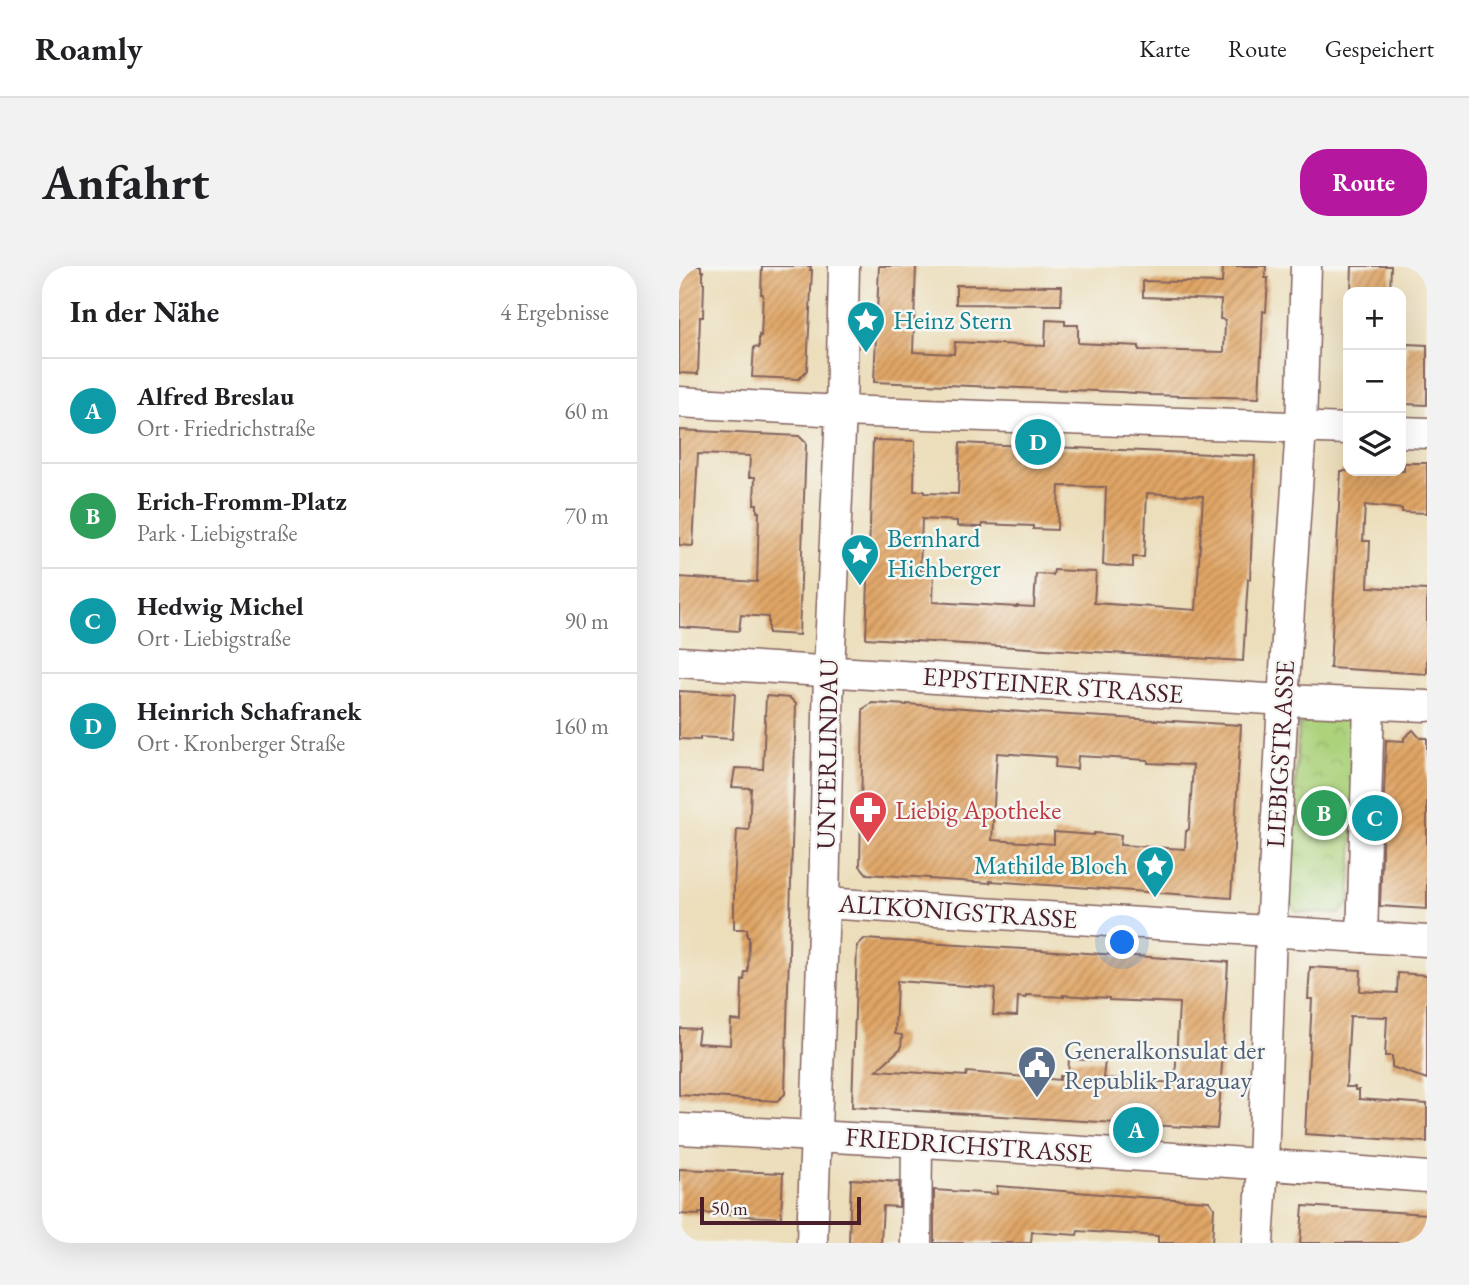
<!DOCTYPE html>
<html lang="de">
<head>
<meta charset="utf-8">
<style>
  body { margin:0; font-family:"EB Garamond",serif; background:#f2f2f2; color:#202124 }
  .controls { position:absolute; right:21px; top:21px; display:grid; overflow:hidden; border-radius:14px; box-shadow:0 7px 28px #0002 }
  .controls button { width:63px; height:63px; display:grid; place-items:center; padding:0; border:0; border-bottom:2px solid #e0e0e0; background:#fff; color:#202124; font:35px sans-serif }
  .scale { position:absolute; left:21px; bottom:18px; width:161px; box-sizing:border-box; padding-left:7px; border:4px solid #4a1f2b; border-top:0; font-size:19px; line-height:24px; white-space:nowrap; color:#4a1f2b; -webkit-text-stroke:5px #f6f6f2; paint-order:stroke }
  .you { position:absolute; left:444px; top:677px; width:24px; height:24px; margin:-18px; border:5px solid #fff; border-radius:50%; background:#1a73e8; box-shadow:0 0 0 10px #1a73e833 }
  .badge { display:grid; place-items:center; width:46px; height:46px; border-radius:50%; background:#b5179e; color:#fff; font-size:23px; font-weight:700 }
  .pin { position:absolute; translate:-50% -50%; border:4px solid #fff; box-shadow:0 2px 7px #0006 }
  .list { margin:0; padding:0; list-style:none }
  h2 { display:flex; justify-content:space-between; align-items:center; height:91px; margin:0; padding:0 28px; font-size:30px }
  h2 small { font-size:23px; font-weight:400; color:#757577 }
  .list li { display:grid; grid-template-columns:46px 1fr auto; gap:21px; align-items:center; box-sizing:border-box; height:105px; padding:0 28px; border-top:2px solid #e0e0e0 }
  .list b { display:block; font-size:26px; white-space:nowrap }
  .list p { margin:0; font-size:23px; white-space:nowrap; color:#757577 }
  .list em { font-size:23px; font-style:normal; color:#757577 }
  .icon { flex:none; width:38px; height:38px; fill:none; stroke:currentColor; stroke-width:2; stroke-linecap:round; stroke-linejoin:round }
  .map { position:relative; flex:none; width:748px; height:977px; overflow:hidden; border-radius:28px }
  header { display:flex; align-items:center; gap:42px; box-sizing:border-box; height:98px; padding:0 35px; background:#fff; border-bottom:2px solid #e0e0e0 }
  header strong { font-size:33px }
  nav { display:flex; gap:38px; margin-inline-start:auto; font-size:24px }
  .intro { display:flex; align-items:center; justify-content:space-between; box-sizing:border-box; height:168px; padding:0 42px }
  h1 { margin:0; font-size:49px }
  .button { padding:18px 32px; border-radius:28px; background:#b5179e; color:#fff; font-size:24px; font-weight:700 }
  main { display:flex; gap:42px; padding:0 42px }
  aside { flex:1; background:#fff; border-radius:28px; box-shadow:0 7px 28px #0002 }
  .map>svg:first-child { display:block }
  .park { fill:url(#park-crowns); stroke:#7b7854; stroke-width:2 }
  .building { fill:url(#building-hatch); fill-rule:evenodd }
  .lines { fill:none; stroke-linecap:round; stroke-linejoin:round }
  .minor-casing { stroke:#83625d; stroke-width:33 }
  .minor { stroke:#fff; stroke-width:30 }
  .labels { text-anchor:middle; stroke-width:5; stroke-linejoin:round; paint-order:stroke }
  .culture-label { font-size:26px; fill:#0d838f; stroke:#f6f6f2; text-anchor:start }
  .street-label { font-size:26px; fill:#4a1f2b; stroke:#f6f6f2 }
  .health-label { font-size:26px; fill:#be3a42; stroke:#f6f6f2; text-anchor:start }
  .service-label { font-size:26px; fill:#4e5e75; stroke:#f6f6f2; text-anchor:start }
</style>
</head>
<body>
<header>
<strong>Roamly</strong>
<nav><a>Karte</a><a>Route</a><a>Gespeichert</a></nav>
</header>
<div class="intro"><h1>Anfahrt</h1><a class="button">Route</a></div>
<main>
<aside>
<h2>In der Nähe<small>4 Ergebnisse</small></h2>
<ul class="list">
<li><span class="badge" style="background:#0f9aa8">A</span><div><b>Alfred Breslau</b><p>Ort · Friedrichstraße</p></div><em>60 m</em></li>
<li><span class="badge" style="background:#2e9e5b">B</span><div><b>Erich-Fromm-Platz</b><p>Park · Liebigstraße</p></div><em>70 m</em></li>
<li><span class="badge" style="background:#0f9aa8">C</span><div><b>Hedwig Michel</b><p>Ort · Liebigstraße</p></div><em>90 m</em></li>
<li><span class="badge" style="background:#0f9aa8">D</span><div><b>Heinrich Schafranek</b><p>Ort · Kronberger Straße</p></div><em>160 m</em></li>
</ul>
</aside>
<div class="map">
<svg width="748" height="977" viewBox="0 0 748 977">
  <defs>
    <pattern id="park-crowns" width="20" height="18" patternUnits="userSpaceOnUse" patternTransform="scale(1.75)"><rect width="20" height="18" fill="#acd27c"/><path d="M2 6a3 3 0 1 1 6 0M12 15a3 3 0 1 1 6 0" fill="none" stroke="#96b46b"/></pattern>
    <pattern id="building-hatch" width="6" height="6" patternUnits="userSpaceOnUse" patternTransform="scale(1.75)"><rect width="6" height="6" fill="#e0a666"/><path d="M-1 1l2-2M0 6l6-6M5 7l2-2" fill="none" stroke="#b88754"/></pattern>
  </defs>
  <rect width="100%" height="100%" fill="#f6f6f2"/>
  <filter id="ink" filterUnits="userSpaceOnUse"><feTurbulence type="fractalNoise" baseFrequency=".0143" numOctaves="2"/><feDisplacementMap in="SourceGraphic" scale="14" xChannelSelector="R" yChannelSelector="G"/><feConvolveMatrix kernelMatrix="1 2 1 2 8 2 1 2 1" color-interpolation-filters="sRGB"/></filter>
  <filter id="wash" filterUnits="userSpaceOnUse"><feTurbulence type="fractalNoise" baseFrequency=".00686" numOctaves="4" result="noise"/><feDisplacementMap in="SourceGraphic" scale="28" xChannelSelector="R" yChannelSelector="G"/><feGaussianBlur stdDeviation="1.57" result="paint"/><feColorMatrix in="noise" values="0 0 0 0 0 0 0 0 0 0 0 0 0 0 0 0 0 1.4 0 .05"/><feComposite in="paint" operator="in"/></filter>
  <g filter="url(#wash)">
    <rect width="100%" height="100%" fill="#ecdebb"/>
    <path class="park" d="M635,453h33l11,8 -8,175 -11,12 -42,-2 -9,-12 11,-175z"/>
    <g id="blocks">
      <g class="building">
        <path d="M0,0h22v5h2v12h1l-1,34h-3l-2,57 -19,-1z"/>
        <path d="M83,0h49l-1,4h2l-5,100 -8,9 -47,-2 2,-30 5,1v-13l2,1 2,-42h-2z"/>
        <path d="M200,0h37l-3,86 41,2 1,-12 90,4 1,-26 19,1v4h13v18l61,3v4l85,2 1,-32 -5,-1 1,-19 -78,-3v-16l79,2 1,-17h43l-1,12h3l-2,34 -3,-1 -4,87 -109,-3 -1,-1 -28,-2 -247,-10z"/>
        <path d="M673,0h39l-1,26h-39z"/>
        <path d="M277,19l106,1 -1,19 -105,-1z"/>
        <path d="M728,78l20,1v60l-22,-1z"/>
        <path d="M0,164l120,6 7,7 -7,192 -31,-2v-16l-27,-2 -2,16 -60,-4v-50l78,5 2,-70h-2v-8h-3l1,-27h-6l1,-21 -52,-2 -5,92 -14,-1z"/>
        <path d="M194,174l42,1 -1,50h10v2l34,1 2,-51 295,13 -5,123h-2l-1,15 -4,67 -377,-23zM380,220l47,1 -3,78 30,2v-10h11l3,-64 56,3 -7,114 -102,-7 2,-31 -42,-2 -1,5 -17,-1 -2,33 -17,-1v1l-84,-5 1,-31 -14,-1 2,-51 35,2v5l25,1 1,-3 50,2v3l24,1z"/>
        <path d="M725,197h23v50l-25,-1v-3l-37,-4 -2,36h7l-2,46 59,3v84l-97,-6 11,-197h63z"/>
        <path d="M0,425l56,3 -3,45 -32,-2v3l-21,-1z"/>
        <path d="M87,430l24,2 6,6 -11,390 -8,7 -98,-6v-67l20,1 -2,14 33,2 1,-25 10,1 1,-41h2l1,-8h3l1,-35h-2v-8h-13v-42l3,-58 12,1 2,-42 -19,-1 3,-19 28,1z"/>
        <path d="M193,437l35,2v-1l145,10 189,11 -10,173 -241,-17v2l-46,-3 -15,-1v-1l-62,-4 -7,-8 3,-157zM318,487l59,4 -1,10 22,2 1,-13 70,4v3l45,2 -4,64 -3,2 -1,18 -65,-4 1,-10 -27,-2v2l-40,-3v12l-62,-4z"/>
        <path d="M734,464l7,8h7v171l-47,-3 6,-166 18,1v-3z"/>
        <path d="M185,673l364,23 -8,135 -3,32 -365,-22 5,-161zM218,715l98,7 -2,27 24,1 1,-19 8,1v-3l38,2 -1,-2 46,3v2l70,3 -4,80 -72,-5 2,-17 -36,-2 -1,17h-8v4l-93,-8 -1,4 -89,-6 24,-22 1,-13 -7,-1z"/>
        <path d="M631,701l51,3 -1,21 37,2 1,-20 29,2v104l-35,-12v-11h-7l2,-39 -37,-1 -4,71h9v3h4v9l68,5v38l-122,-8 7,-135h-4z"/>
        <path d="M0,903l104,4 -2,45 -82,-5v2l-20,-1z"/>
        <path d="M172,913l48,3v25l-16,-1 -2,37h-32z"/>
        <path d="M318,920l143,11 69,4 5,7 -2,35h-54v-7l-80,-5 -1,4 -45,-3 -1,11h-97v-53l63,4z"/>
        <path d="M624,940l124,8v29h-127z"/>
      </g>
    </g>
  </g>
  <g filter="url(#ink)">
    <use href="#blocks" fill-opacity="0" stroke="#83625d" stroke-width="2"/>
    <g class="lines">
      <defs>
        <g id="minor">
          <path d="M0,136l162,9 507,18"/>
          <path d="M722,166l26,1"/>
          <path d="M0,396l604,38 144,6"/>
          <path d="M145,637l603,38"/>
          <path d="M683,671l7,-233"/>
          <path d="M0,863c250,12 499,28 748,48"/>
          <path d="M133,977l12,-340 5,-233 12,-259 3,-145"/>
          <path d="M237,977l1,-101"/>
          <path d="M579,977l5,-79 8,-232 12,-232 18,-273 5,-161"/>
        </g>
      </defs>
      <use href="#minor" class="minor-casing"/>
      <use href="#minor" class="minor"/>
    </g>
  </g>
  <defs>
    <symbol id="sight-pin" viewBox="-11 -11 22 30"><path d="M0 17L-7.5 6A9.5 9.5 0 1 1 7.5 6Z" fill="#0f9aa8" stroke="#f6f6f2"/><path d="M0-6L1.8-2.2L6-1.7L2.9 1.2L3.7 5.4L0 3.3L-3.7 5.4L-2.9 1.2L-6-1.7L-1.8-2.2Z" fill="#fff"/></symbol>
    <symbol id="pharmacy-pin" viewBox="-11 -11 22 30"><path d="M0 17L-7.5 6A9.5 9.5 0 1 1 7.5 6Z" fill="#e0444e" stroke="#f6f6f2"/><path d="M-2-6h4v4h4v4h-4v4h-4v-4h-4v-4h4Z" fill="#fff"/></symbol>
    <symbol id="civic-pin" viewBox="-11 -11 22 30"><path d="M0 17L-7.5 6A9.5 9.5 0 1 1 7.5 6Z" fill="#5c6f8a" stroke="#f6f6f2"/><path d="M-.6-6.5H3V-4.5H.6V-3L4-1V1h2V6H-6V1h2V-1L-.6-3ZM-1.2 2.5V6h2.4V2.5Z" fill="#fff"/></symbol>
  </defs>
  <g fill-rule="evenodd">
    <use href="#sight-pin" x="165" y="32" width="44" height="60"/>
    <use href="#sight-pin" x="159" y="265" width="44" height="60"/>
    <use href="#pharmacy-pin" x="167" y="522" width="44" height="60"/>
    <use href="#sight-pin" x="454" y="577" width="44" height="60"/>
    <use href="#civic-pin" x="336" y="777" width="44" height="60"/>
  </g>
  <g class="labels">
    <g class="culture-label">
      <text x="214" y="63">Heinz Stern</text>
      <text x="208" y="281">Bernhard<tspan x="208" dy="30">Hichberger</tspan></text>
      <text x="449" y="608" text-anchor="end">Mathilde Bloch</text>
    </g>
    <g class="street-label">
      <text transform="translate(374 419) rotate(4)" y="9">EPPSTEINER STRASSE</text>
      <text transform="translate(148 488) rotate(-89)" y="9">UNTERLINDAU</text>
      <text transform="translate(601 488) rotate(-87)" y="9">LIEBIGSTRASSE</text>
      <text transform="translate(279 645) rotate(4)" y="9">ALTKÖNIGSTRASSE</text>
      <text transform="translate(290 879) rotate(4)" y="9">FRIEDRICHSTRASSE</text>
    </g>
    <g class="health-label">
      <text x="216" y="553">Liebig Apotheke</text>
    </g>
    <g class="service-label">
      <text x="385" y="793">Generalkonsulat der<tspan x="385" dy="30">Republik Paraguay</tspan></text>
    </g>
  </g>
</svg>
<div class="controls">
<button>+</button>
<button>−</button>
<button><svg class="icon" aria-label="layers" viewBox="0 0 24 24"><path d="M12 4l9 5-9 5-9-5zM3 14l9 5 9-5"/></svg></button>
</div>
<div class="scale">50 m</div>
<div class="you"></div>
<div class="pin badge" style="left:457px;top:864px;background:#0f9aa8">A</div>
<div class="pin badge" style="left:645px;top:547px;background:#2e9e5b">B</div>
<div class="pin badge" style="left:696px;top:552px;background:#0f9aa8">C</div>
<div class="pin badge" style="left:359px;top:176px;background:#0f9aa8">D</div>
</div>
</main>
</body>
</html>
